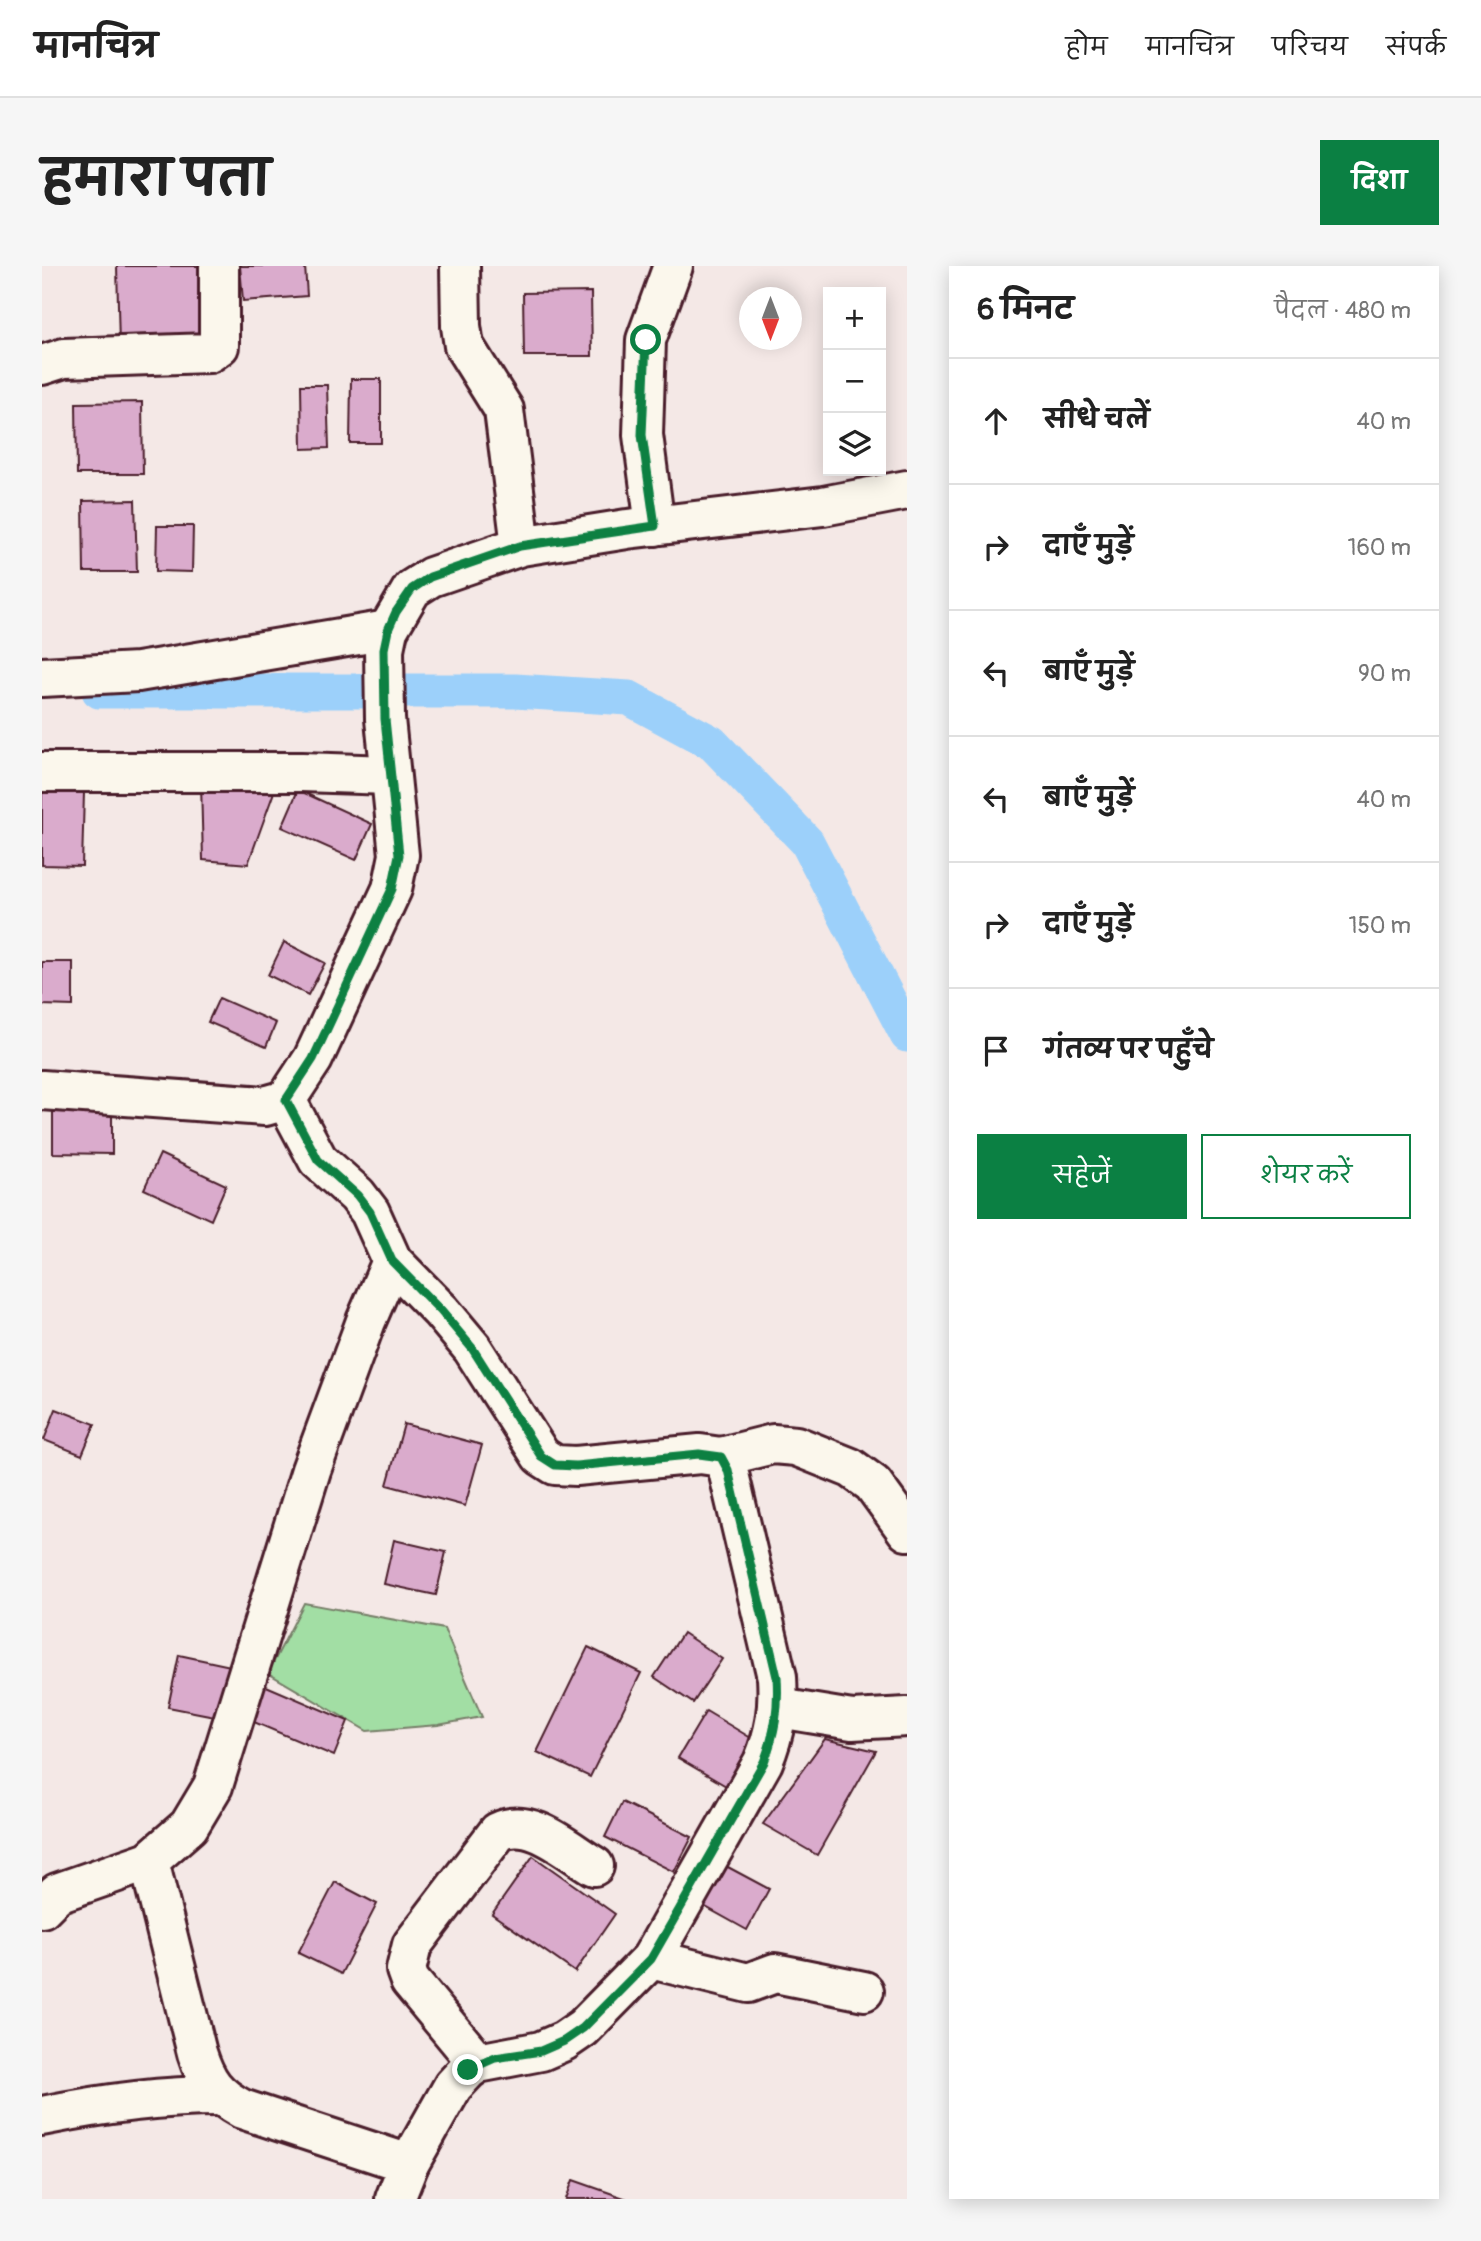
<!DOCTYPE html>
<html lang="hi">
<head>
<meta charset="utf-8">
<style>
  body { margin:0; font-family:Pangolin,"Playpen Sans Deva",sans-serif; background:#f6f6f6; color:#222 }
  .controls { position:absolute; right:21px; top:21px; display:grid; overflow:hidden; border-radius:0px; box-shadow:0 4px 18px #0003 }
  .controls button { width:63px; height:63px; display:grid; place-items:center; padding:0; border:0; border-bottom:2px solid #e0e0e0; background:#fff; color:#222; font:35px sans-serif }
  .compass { position:absolute; left:697px; top:21px; width:63px; height:63px; border-radius:50%; background:#fff; box-shadow:0 4px 18px #0003; rotate:180deg }
  .stop { position:absolute; width:21px; height:21px; margin:-16px; border:5px solid #0b8043; border-radius:50%; background:#fff }
  .stop.end { background:#0b8043; border-color:#fff; box-shadow:0 2px 7px #0008 }
  .list { margin:0; padding:0; list-style:none }
  h2 { display:flex; justify-content:space-between; align-items:center; height:91px; margin:0; padding:0 28px; font-size:30px }
  h2 small { font-size:23px; font-weight:400; color:#767676 }
  .list li { display:grid; grid-template-columns:46px 1fr auto; gap:21px; align-items:center; box-sizing:border-box; height:126px; padding:0 28px; border-top:2px solid #e0e0e0 }
  .list b { display:block; font-size:26px; white-space:nowrap }
  .list em { font-size:23px; font-style:normal; color:#767676 }
  .actions { display:flex; gap:14px; padding:21px 28px }
  .actions a { flex:1; padding:16px 0; border:2px solid #0b8043; border-radius:0px; text-align:center; font-size:24px; color:#0b8043 }
  .actions .main { background:#0b8043; color:#fff }
  .icon { flex:none; width:38px; height:38px; fill:none; stroke:currentColor; stroke-width:2; stroke-linecap:round; stroke-linejoin:round }
  .map { position:relative; flex:none; width:865px; height:1933px; overflow:hidden; border-radius:0px }
  header { display:flex; align-items:center; gap:42px; box-sizing:border-box; height:98px; padding:0 35px; background:#fff; border-bottom:2px solid #e0e0e0 }
  header strong { font-size:33px }
  nav { display:flex; gap:38px; margin-inline-start:auto; font-size:24px }
  .intro { display:flex; align-items:center; justify-content:space-between; box-sizing:border-box; height:168px; padding:0 42px }
  h1 { margin:0; font-size:49px }
  .button { padding:18px 32px; border-radius:0px; background:#0b8043; color:#fff; font-size:24px; font-weight:700 }
  main { display:flex; gap:42px; padding:0 42px }
  aside { flex:1; background:#fff; border-radius:0px; box-shadow:0 4px 18px #0003 }
  .map>svg:first-child { display:block }
  .green { fill:#a2dea4; stroke:#767e68; stroke-width:2 }
  .lines { fill:none; stroke-linecap:round; stroke-linejoin:round }
  .canal { stroke:#9cd0fa; stroke-width:35 }
  .building { fill:#daabcc; stroke:#4a1f2b; stroke-width:2 }
  .minor-casing { stroke:#4a1f2b; stroke-width:44 }
  .minor { stroke:#fbf7ec; stroke-width:38 }
  .route { stroke:#0b8043; stroke-width:9 }
</style>
</head>
<body>
<header>
<strong>मानचित्र</strong>
<nav><a>होम</a><a>मानचित्र</a><a>परिचय</a><a>संपर्क</a></nav>
</header>
<div class="intro"><h1>हमारा पता</h1><a class="button">दिशा</a></div>
<main>
<div class="map">
<svg width="865" height="1933" viewBox="0 0 865 1933">
  <rect width="100%" height="100%" fill="#f4e8e6"/>
  <filter id="ink" filterUnits="userSpaceOnUse"><feTurbulence type="fractalNoise" baseFrequency=".0143" numOctaves="2"/><feDisplacementMap in="SourceGraphic" scale="14" xChannelSelector="R" yChannelSelector="G"/><feConvolveMatrix kernelMatrix="1 2 1 2 8 2 1 2 1" color-interpolation-filters="sRGB"/></filter>
  <g filter="url(#ink)">
    <path class="green" d="M262,1337l140,26 38,88 -44,8 -71,6 -99,-58z"/>
    <g class="lines">
      <path class="canal" d="M57,425h416l114,7 83,45 95,99 100,193"/>
    </g>
    <g class="building">
      <path d="M75,0h87l-4,68 -81,11z"/>
      <path d="M198,0h65l2,30 -64,5z"/>
      <path d="M549,26l1,64h-68l-1,-63z"/>
      <path d="M309,113h30v64h-31z"/>
      <path d="M259,119h26l2,63 -27,1z"/>
      <path d="M100,136l1,72h-66l-1,-71z"/>
      <path d="M93,234l2,72h-53l-1,-71z"/>
      <path d="M115,260h36l-1,46 -36,-1z"/>
      <path d="M236,515l-30,83 -45,-4 -2,-77z"/>
      <path d="M0,524l42,2 -2,74 -40,-1z"/>
      <path d="M256,524l74,34 -16,36 -74,-33z"/>
      <path d="M242,676l41,21 -17,32 -40,-20z"/>
      <path d="M0,696h31v44l-31,-1z"/>
      <path d="M177,732l57,25 -10,24 -58,-25z"/>
      <path d="M11,845l59,1v42l-59,-1z"/>
      <path d="M118,888l66,31 -15,35 -67,-31z"/>
      <path d="M14,1143l39,15 -13,31 -38,-15z"/>
      <path d="M362,1158l78,21 -17,61 -78,-21z"/>
      <path d="M352,1274l52,12 -10,43 -52,-11z"/>
      <path d="M641,1367l39,26 -29,44 -39,-26z"/>
      <path d="M546,1381l53,26 -51,104 -53,-25z"/>
      <path d="M137,1389l61,13 -10,51 -62,-12z"/>
      <path d="M215,1416l91,39 -14,35 -92,-39z"/>
      <path d="M664,1445l55,33 -28,46 -55,-32z"/>
      <path d="M783,1473l51,12 -59,104 -54,-31z"/>
      <path d="M580,1536l70,35 -18,35 -69,-35z"/>
      <path d="M491,1590l82,58 -40,58 -83,-58z"/>
      <path d="M684,1600l43,23 -22,41 -43,-24z"/>
      <path d="M293,1616l42,22 -36,70 -43,-21z"/>
      <path d="M531,1914l54,19h-61z"/>
    </g>
    <g class="lines">
      <defs>
        <g id="minor">
          <path d="M418,0l1,60 3,20 40,64 17,136"/>
          <path d="M0,99l22,-7 145,-5 10,-7v-80"/>
          <path d="M613,260l-12,-91 3,-95 27,-74"/>
          <path d="M0,411l96,-5 250,-42"/>
          <path d="M0,506h260l88,3"/>
          <path d="M0,824l223,16 21,-6 27,-41 79,-170 7,-34 -14,-136 -1,-70 4,-19 24,-41 19,-12 90,-31 106,-17 196,-23 84,-16"/>
          <path d="M244,834l32,60 39,35 13,17 22,49 49,50 31,37 69,108 14,9 21,1 124,-12 21,3 7,13 49,207c2,32 -2,56 -14,85l-112,197 -68,69 -19,13 -23,10 -63,12 -10,7 -15,16 -44,78 -14,35"/>
          <path d="M679,1191l52,-13 23,2 55,22 22,16 34,47"/>
          <path d="M737,1442l73,12 55,-3"/>
          <path d="M107,1595l48,192c9,29 19,42 45,56l167,55"/>
          <path d="M0,1642l15,-15 92,-32 40,-35 24,-40 98,-316 55,-149 26,-60"/>
          <path d="M609,1693l97,24 27,-10 89,18"/>
          <path d="M436,1797l-68,-82 -4,-11 6,-25 86,-113c32,-17 69,18 96,34"/>
          <path d="M0,1850c59,-12 116,-20 177,-20"/>
        </g>
      </defs>
      <use href="#minor" class="minor-casing"/>
      <use href="#minor" class="minor"/>
    </g>
  </g>
  <g class="lines" filter="url(#ink)">
    <path class="route" d="M426,1804l27,-12 46,-7 23,-10 19,-13 68,-69 113,-197c11,-29 15,-53 13,-85l-49,-207 -7,-13 -22,-3 -123,12 -21,-1 -14,-9 -69,-108 -31,-37 -49,-50 -22,-49 -13,-17 -39,-35 -32,-60 27,-41 79,-170 7,-34 -14,-136 -1,-70 4,-19 8,-18 16,-23 18,-12 90,-31 135,-20 -13,-91 4,-95"/>
  </g>
</svg>
<div class="controls">
<button>+</button>
<button>−</button>
<button><svg class="icon" aria-label="layers" viewBox="0 0 24 24"><path d="M12 4l9 5-9 5-9-5zM3 14l9 5 9-5"/></svg></button>
</div>
<svg class="compass" viewBox="-18 -18 36 36"><path d="M0-13l5 13h-10z" fill="#e53935"/><path d="M0 13l5-13h-10z" fill="#767676"/></svg>
<div class="stop" style="left:604px;top:74px"></div>
<div class="stop end" style="left:426px;top:1804px"></div>
</div>
<aside>
<h2>6 मिनट<small>पैदल · 480 m</small></h2>
<ul class="list">
<li><svg class="icon" aria-label="ahead" viewBox="0 0 24 24"><path d="M12 20V5M6 11l6-6 6 6"/></svg><div><b>सीधे चलें</b></div><em>40 m</em></li>
<li><svg class="icon" aria-label="right" viewBox="0 0 24 24"><path d="M7 20v-9h11M14 6l5 5-5 5"/></svg><div><b>दाएँ मुड़ें</b></div><em>160 m</em></li>
<li><svg class="icon" aria-label="left" viewBox="0 0 24 24"><path d="M17 20v-9H6M10 6l-5 5 5 5"/></svg><div><b>बाएँ मुड़ें</b></div><em>90 m</em></li>
<li><svg class="icon" aria-label="left" viewBox="0 0 24 24"><path d="M17 20v-9H6M10 6l-5 5 5 5"/></svg><div><b>बाएँ मुड़ें</b></div><em>40 m</em></li>
<li><svg class="icon" aria-label="right" viewBox="0 0 24 24"><path d="M7 20v-9h11M14 6l5 5-5 5"/></svg><div><b>दाएँ मुड़ें</b></div><em>150 m</em></li>
<li><svg class="icon" aria-label="arrive" viewBox="0 0 24 24"><path d="M6 21V4h12l-3 4 3 4H6"/></svg><div><b>गंतव्य पर पहुँचे</b></div></li>
</ul>
<div class="actions"><a class="main">सहेजें</a><a>शेयर करें</a></div>
</aside>
</main>
</body>
</html>
